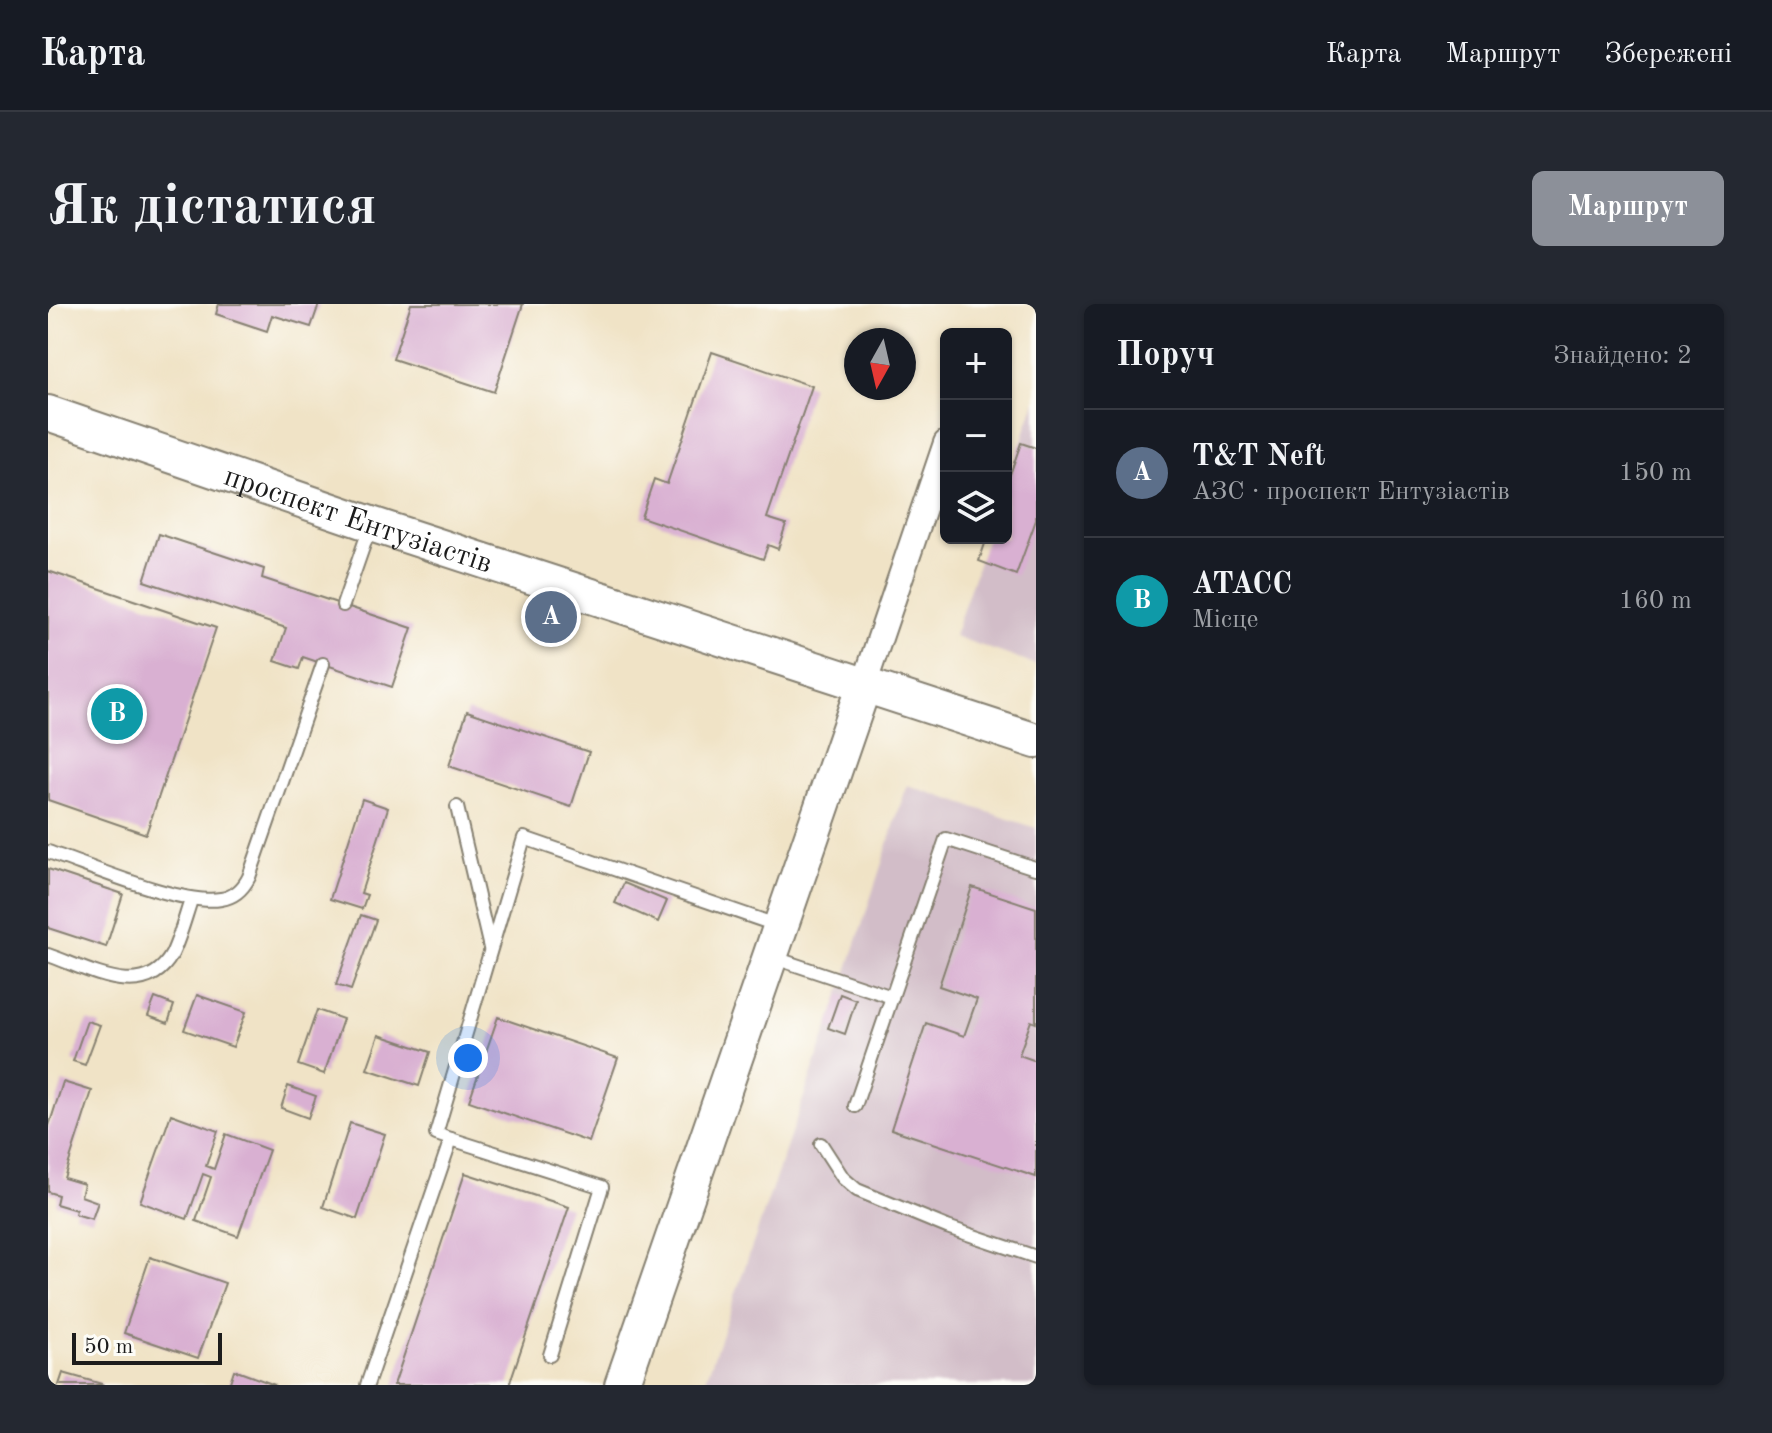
<!DOCTYPE html>
<html lang="uk">
<head>
<meta charset="utf-8">
<style>
  body { margin:0; font-family:"Old Standard TT",serif; background:#242831; color:#f1f3f6 }
  .controls { position:absolute; right:24px; top:24px; display:grid; overflow:hidden; border-radius:12px; box-shadow:0 2px 6px #0004 }
  .controls button { width:72px; height:72px; display:grid; place-items:center; padding:0; border:0; border-bottom:2px solid #363941; background:#171b24; color:#f1f3f6; font:40px sans-serif }
  .compass { position:absolute; left:796px; top:24px; width:72px; height:72px; border-radius:50%; background:#171b24; box-shadow:0 2px 6px #0004; rotate:188deg }
  .scale { position:absolute; left:24px; bottom:20px; width:150px; box-sizing:border-box; padding-left:8px; border:4px solid #1c1c1c; border-top:0; font-size:22px; line-height:28px; white-space:nowrap; color:#1c1c1c; -webkit-text-stroke:6px #fdfcf7; paint-order:stroke }
  .you { position:absolute; left:420px; top:754px; width:28px; height:28px; margin:-20px; border:6px solid #fff; border-radius:50%; background:#1a73e8; box-shadow:0 0 0 12px #1a73e833 }
  .badge { display:grid; place-items:center; width:52px; height:52px; border-radius:50%; background:#8c9099; color:#fff; font-size:26px; font-weight:700 }
  .pin { position:absolute; translate:-50% -50%; border:4px solid #fff; box-shadow:0 2px 8px #0006 }
  .list { margin:0; padding:0; list-style:none }
  h2 { display:flex; justify-content:space-between; align-items:center; height:104px; margin:0; padding:0 32px; font-size:34px }
  h2 small { font-size:26px; font-weight:400; color:#9ea1a6 }
  .list li { display:grid; grid-template-columns:52px 1fr auto; gap:24px; align-items:center; box-sizing:border-box; height:128px; padding:0 32px; border-top:2px solid #363941 }
  .list b { display:block; font-size:30px; white-space:nowrap }
  .list p { margin:0; font-size:26px; white-space:nowrap; color:#9ea1a6 }
  .list em { font-size:26px; font-style:normal; color:#9ea1a6 }
  .icon { flex:none; width:44px; height:44px; fill:none; stroke:currentColor; stroke-width:2; stroke-linecap:round; stroke-linejoin:round }
  .map { position:relative; flex:none; width:988px; height:1081px; overflow:hidden; border-radius:12px }
  header { display:flex; align-items:center; gap:48px; box-sizing:border-box; height:112px; padding:0 40px; background:#171b24; border-bottom:2px solid #363941 }
  header strong { font-size:38px }
  nav { display:flex; gap:44px; margin-inline-start:auto; font-size:28px }
  .intro { display:flex; align-items:center; justify-content:space-between; box-sizing:border-box; height:192px; padding:0 48px }
  h1 { margin:0; font-size:56px }
  .button { padding:20px 36px; border-radius:12px; background:#8c9099; color:#fff; font-size:28px; font-weight:700 }
  main { display:flex; gap:48px; padding:0 48px }
  aside { flex:1; background:#171b24; border-radius:12px; box-shadow:0 2px 6px #0004 }
  .map>svg:first-child { display:block }
  .industrial { fill:#d2bdc8 }
  .building { fill:#d9b0d2 }
  .lines { fill:none; stroke-linecap:round; stroke-linejoin:round }
  .lane-casing { stroke:#868071; stroke-width:16 }
  .street-casing { stroke:#868071; stroke-width:28 }
  .secondary-casing { stroke:#868071; stroke-width:38 }
  .lane { stroke:#fff; stroke-width:12 }
  .street { stroke:#fff; stroke-width:24 }
  .secondary { stroke:#fff; stroke-width:34 }
  .labels { text-anchor:middle; stroke-width:6; stroke-linejoin:round; paint-order:stroke }
  .street-label { font-size:30px; fill:#1c1c1c; stroke:#fdfcf7 }
</style>
</head>
<body>
<header>
<strong>Карта</strong>
<nav><a>Карта</a><a>Маршрут</a><a>Збережені</a></nav>
</header>
<div class="intro"><h1>Як дістатися</h1><a class="button">Маршрут</a></div>
<main>
<div class="map">
<svg width="988" height="1081" viewBox="0 0 988 1081">
  <rect width="100%" height="100%" fill="#fdfcf7"/>
  <filter id="ink" filterUnits="userSpaceOnUse"><feTurbulence type="fractalNoise" baseFrequency=".0125" numOctaves="2"/><feDisplacementMap in="SourceGraphic" scale="16" xChannelSelector="R" yChannelSelector="G"/><feConvolveMatrix kernelMatrix="1 2 1 2 8 2 1 2 1" color-interpolation-filters="sRGB"/></filter>
  <filter id="wash" filterUnits="userSpaceOnUse"><feTurbulence type="fractalNoise" baseFrequency=".006" numOctaves="4" result="noise"/><feDisplacementMap in="SourceGraphic" scale="32" xChannelSelector="R" yChannelSelector="G"/><feGaussianBlur stdDeviation="1.8" result="paint"/><feColorMatrix in="noise" values="0 0 0 0 0 0 0 0 0 0 0 0 0 0 0 0 0 1.4 0 .05"/><feComposite in="paint" operator="in"/></filter>
  <g filter="url(#wash)">
    <rect width="100%" height="100%" fill="#f0e3c6"/>
    <g class="industrial">
      <path d="M988,95v266l-82,-29 33,-98h19v-52z"/>
      <path d="M859,481l129,43v557h-332l140,-404z"/>
    </g>
    <g id="blocks">
      <g class="building">
        <path d="M171,0h100l-8,23 -39,-12 -5,16 -51,-17z"/>
        <path d="M363,0h112l-29,88 -101,-33z"/>
        <path d="M664,48l100,34 -45,132 19,6 -8,25 -10,-4 -5,14 -122,-42 13,-38 13,5z"/>
        <path d="M973,139l15,5v72l-20,55 -37,-14 8,-23h19v-52z"/>
        <path d="M111,230l105,35 -2,9 150,50 -20,59 -89,-30 -4,12 -24,-8 11,-33 -142,-47z"/>
        <path d="M0,267l168,57 -70,206 -98,-34z"/>
        <path d="M492,302l27,9 -4,13 -28,-10z"/>
        <path d="M419,407l122,41 -18,55 -122,-41z"/>
        <path d="M314,495l26,9 -27,85 6,2 -5,14 -32,-10z"/>
        <path d="M0,565l75,25 -17,53 -58,-19z"/>
        <path d="M576,579l43,18 -9,21 -43,-19z"/>
        <path d="M924,583l64,21v115l-5,-2 -12,34 17,6v116l-145,-48 35,-106 38,13 13,-37 -38,-13z"/>
        <path d="M313,611l15,5 -25,70 -15,-5z"/>
        <path d="M792,690l16,6 -11,34 -17,-6z"/>
        <path d="M149,691l49,17 -13,35 -49,-17z"/>
        <path d="M107,694l19,7 -6,18 -20,-7z"/>
        <path d="M269,706l26,9 -19,55 -26,-9z"/>
        <path d="M450,713l120,41 -29,84 -120,-41z"/>
        <path d="M39,717l13,4 -15,40 -12,-4z"/>
        <path d="M331,731l51,17 -11,34 -52,-17z"/>
        <path d="M15,778l29,9 -28,87 20,6 -3,12 17,6 -6,17 -17,-5 1,-4 -20,-6 2,-9 -10,-3v-63z"/>
        <path d="M240,782l28,10 -8,22 -27,-10z"/>
        <path d="M123,810l47,17 -12,35 8,3 12,-35 43,16 -31,86 -42,-15 15,-44 -8,-3 -16,45 -47,-17z"/>
        <path d="M302,819l35,11 -28,85 -34,-12z"/>
        <path d="M417,869l104,34 -60,178h-115z"/>
        <path d="M102,953l75,26 -27,75 -74,-25z"/>
        <path d="M186,1066l41,15h-46z"/>
        <path d="M15,1069l39,11 -1,1h-42z"/>
      </g>
    </g>
  </g>
  <g filter="url(#ink)">
    <use href="#blocks" fill-opacity="0" stroke="#868071" stroke-width="2"/>
    <g class="lines">
      <defs>
        <g id="lane">
          <path d="M295,301l27,-78"/>
          <path d="M409,503l33,141"/>
          <path d="M0,548c42,14 133,54 173,47 14,-2 22,-10 28,-22l74,-213"/>
          <path d="M0,651c39,13 97,49 124,-1 8,-17 13,-36 19,-54"/>
          <path d="M724,653l120,40 54,-158 89,29"/>
          <path d="M807,802l37,-109"/>
          <path d="M403,835l151,48 -52,168"/>
          <path d="M773,840l22,34 14,12 90,37 89,30"/>
          <path d="M319,1081l84,-246 -15,-5 88,-296 255,88"/>
        </g>
        <path id="street" d="M816,381l82,-242"/>
        <g id="secondary">
          <path id="s1" d="M0,109l323,111 665,217"/>
          <path d="M574,1081l242,-700"/>
        </g>
      </defs>
      <use href="#lane" class="lane-casing"/>
      <use href="#street" class="street-casing"/>
      <use href="#secondary" class="secondary-casing"/>
      <use href="#lane" class="lane"/>
      <use href="#street" class="street"/>
      <use href="#secondary" class="secondary"/>
    </g>
  </g>
  <g class="labels">
    <g class="street-label">
      <text dy="10" stroke="none"><textPath href="#s1" startOffset="328">проспект Ентузіастів</textPath></text>
    </g>
  </g>
</svg>
<div class="controls">
<button>+</button>
<button>−</button>
<button><svg class="icon" aria-label="layers" viewBox="0 0 24 24"><path d="M12 4l9 5-9 5-9-5zM3 14l9 5 9-5"/></svg></button>
</div>
<svg class="compass" viewBox="-18 -18 36 36"><path d="M0-13l5 13h-10z" fill="#e53935"/><path d="M0 13l5-13h-10z" fill="#9ea1a6"/></svg>
<div class="scale">50 m</div>
<div class="you"></div>
<div class="pin badge" style="left:503px;top:313px;background:#5c6f8a">A</div>
<div class="pin badge" style="left:69px;top:410px;background:#0f9aa8">B</div>
</div>
<aside>
<h2>Поруч<small>Знайдено: 2</small></h2>
<ul class="list">
<li><span class="badge" style="background:#5c6f8a">A</span><div><b>T&amp;T Neft</b><p>АЗС · проспект Ентузіастів</p></div><em>150 m</em></li>
<li><span class="badge" style="background:#0f9aa8">B</span><div><b>АТАСС</b><p>Місце</p></div><em>160 m</em></li>
</ul>
</aside>
</main>
</body>
</html>
